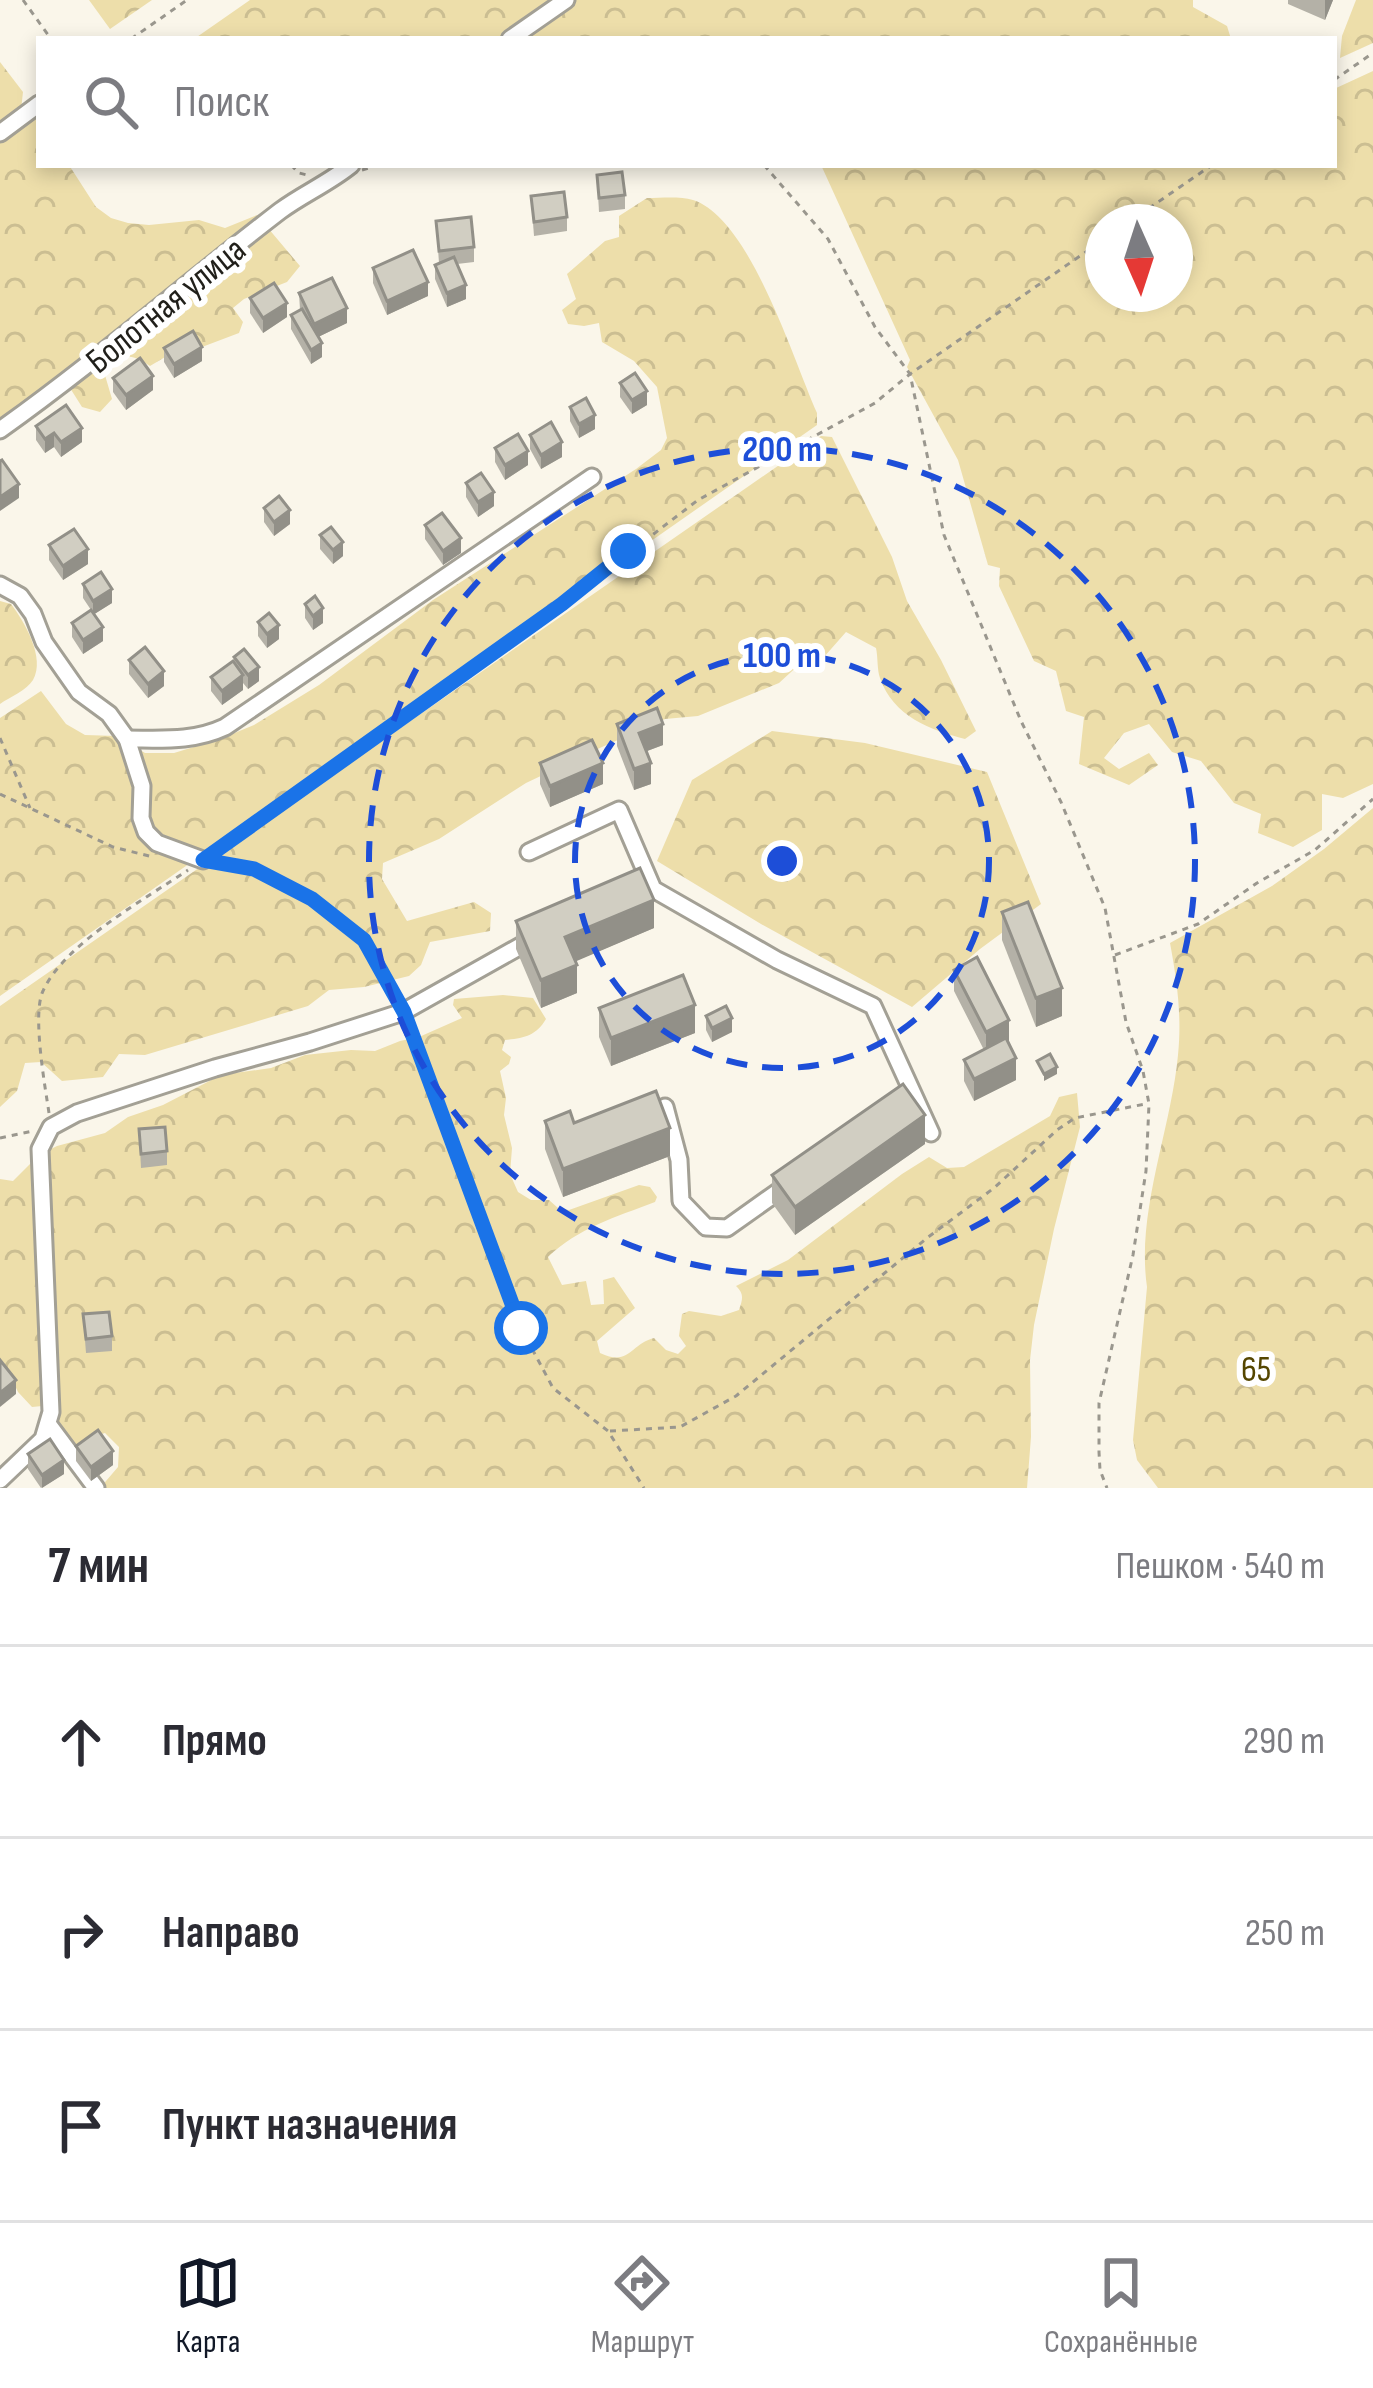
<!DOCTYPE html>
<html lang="ru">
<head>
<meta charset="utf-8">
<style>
  body { margin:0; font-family:"Sofia Sans Condensed",sans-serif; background:#f2f2f3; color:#2b2b33 }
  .compass { position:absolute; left:1085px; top:204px; width:108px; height:108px; border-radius:50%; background:#fff; box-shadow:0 6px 18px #0003; rotate:177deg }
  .stop { position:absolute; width:36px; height:36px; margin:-27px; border:9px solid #1a73e8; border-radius:50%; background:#fff }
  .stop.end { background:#1a73e8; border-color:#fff; box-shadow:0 3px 12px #0008 }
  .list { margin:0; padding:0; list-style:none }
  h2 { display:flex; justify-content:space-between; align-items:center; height:156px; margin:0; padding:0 48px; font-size:51px }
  h2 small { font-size:39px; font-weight:400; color:#7c7c81 }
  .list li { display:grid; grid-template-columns:78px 1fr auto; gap:36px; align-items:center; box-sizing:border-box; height:192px; padding:0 48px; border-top:3px solid #e1e1e2 }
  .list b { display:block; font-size:45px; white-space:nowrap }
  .list em { font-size:39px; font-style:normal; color:#7c7c81 }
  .icon { flex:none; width:66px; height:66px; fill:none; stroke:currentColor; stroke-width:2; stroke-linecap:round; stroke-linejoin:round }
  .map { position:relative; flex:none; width:1373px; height:1488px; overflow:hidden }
  .search { position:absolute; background:#fff; box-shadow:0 6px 18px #0003; left:36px; right:36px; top:36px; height:132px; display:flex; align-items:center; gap:30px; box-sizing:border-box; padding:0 42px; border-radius:0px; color:#7c7c81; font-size:45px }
  .sheet { height:732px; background:#fff }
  nav { display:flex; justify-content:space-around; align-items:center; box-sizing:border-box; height:168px; border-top:3px solid #e1e1e2; background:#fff; font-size:33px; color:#7c7c81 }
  nav a { display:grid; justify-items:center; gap:6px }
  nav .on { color:#111827 }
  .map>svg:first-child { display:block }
  .forest { fill:url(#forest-crowns); fill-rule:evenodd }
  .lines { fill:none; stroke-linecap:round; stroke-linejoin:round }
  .minor-casing { stroke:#a3a095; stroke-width:21 }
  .path { stroke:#9a978e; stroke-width:3; stroke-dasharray:6 6; stroke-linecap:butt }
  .minor { stroke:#fff; stroke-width:15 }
  .wall { fill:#b4b1a7 }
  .shaded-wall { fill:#929088 }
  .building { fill:#d1cec2; stroke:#929088; stroke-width:3 }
  .route { stroke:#1a73e8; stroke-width:15 }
  .ring { fill:none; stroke:#1d4ed8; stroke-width:6; stroke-dasharray:21 15 }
  .labels { text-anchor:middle; stroke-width:12; stroke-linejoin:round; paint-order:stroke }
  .street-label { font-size:36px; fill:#201f1a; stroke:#fff }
  .park-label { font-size:36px; fill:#554600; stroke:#fff }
  .centre { fill:#1d4ed8; stroke:#fff; stroke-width:6 }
  .ring-label { font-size:36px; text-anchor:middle; font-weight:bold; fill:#1d4ed8; stroke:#fff; stroke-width:12; stroke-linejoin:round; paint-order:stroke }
</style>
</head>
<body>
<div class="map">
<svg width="1373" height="1488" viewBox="0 0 1373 1488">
  <defs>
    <pattern id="forest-crowns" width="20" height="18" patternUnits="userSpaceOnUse" patternTransform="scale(3)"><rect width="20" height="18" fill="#eddeaa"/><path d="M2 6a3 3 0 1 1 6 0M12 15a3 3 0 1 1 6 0" fill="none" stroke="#cbbe92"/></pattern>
  </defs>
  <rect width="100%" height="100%" fill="#faf6ea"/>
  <g class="forest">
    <path d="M89,0h63l-42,29z"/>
    <path d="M250,0h943v7l34,19 4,13h-1037z"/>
    <path d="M1356,0h17v43l-33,15 2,-22z"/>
    <path d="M0,62l23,30 -2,18 -21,15z"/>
    <path d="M1373,71v713l-30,14 -21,-4v36l-29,17 -35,-14 3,-19 -27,-11 -33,-42 -29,-9 -23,-28 -25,9 -20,25 15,11 30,-16 9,12 -29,20 -50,-21 5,-47 -18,-6 -10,-40 -22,-10 -35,-75 1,-18 -12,-3 -30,-105 -51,-93 3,-7 -89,-195h513v-76zM1103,222h72v72h-72z"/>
    <path d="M37,113l2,52h30l27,42 15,11 17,5 21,2 50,-5 26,8 32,-13 43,51 -13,16 -43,17 -11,9 10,14 -4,11 -37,14 -10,-6 -42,25c-19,-13 -28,-12 -48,-1l10,34 -12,13 -18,-5 -12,-19 -32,3 -38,28v-280z"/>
    <path d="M647,198c14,0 33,-2 46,2 57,18 100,159 124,213v12l-817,571v-278l41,-27 25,33 19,11 32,1 28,17h29l46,-14 34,-14 65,-40 114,-85 203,-131 25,-19 6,-12 -10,-51 -23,-26 -32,-19 -3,-19 -15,3 -16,-2 -6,-14 14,-11 -9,-25 38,-33 14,-4v-21z"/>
    <path d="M821,436l11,1 60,120 15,44 34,59 35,71 -11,8c-35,-9 -72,-23 -85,-61 -3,-8 -2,-21 -4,-30l-30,-16 -22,25 -22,5 -23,21 -81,33 -33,3 -63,28 -76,36 -87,56 -56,24 -1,16 25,42 67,-19 17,11 -1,18 -60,11 -9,23 -12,11 -45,11 -35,3 -21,16 -163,49 -26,-1 -16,23 -41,4 -21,-19 -16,1 -8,28 -17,16v-101z"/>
    <path d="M0,601l11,3c13,17 35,54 22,76 -6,10 -23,17 -33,24z"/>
    <path d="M772,731l93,12 122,29 54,132 -61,45 -68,58 -151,-83 -104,-63 35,-81z"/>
    <path d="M1373,808v680h-215l-21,-28 -4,-20 14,-153c-11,-75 24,-157 31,-232 4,-39 -1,-74 -8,-112l102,-57 52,-37z"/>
    <path d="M503,995l30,3 13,21c-10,17 -22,19 -41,21l-3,10 9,7 -2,7 -9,7 6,27 -2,17 8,33 -2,26 8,18 13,8h18l9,8 11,2 70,-25 11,2 7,10 -2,5c-39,15 -77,26 -107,55l14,28 24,-4 5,24 13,-1 -1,-24 11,-3 21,31 -38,33 3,12c30,14 30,-9 54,-15l12,12 12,4 8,-8 -7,-10 3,-22 7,-3 32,5 18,-6c4,-12 5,-16 -3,-24l52,-26 114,-86 27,-17 18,11 17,-1 86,-51 9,-19 18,-4 3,34 -26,102 -20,96 -4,35 1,77 -4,51h-927l18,-21 1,-20 -14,-14 -10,3 -16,11 -14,-14h-11l-1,-28 -21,2 -14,-15 -14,-29 -4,-2v-182l13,2 26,-26 18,-9 48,-13 23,-16 35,-12 58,-30 50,-7 34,-13 46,-5 24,1 25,-10 19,-4 43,-19 -9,-13 1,-6z"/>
  </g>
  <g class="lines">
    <defs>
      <g id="minor">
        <path d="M510,39l56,-39"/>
        <path d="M0,133l39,-29"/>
        <path d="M0,430c97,-69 186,-147 280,-219 23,-17 49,-28 71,-46"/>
        <path d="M0,585l20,11 13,18 11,28 35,50 30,22 18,25 15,47 -1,32 5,14 11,11 46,17"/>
        <path d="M127,739c35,0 66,3 98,-12l367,-250"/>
        <path d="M529,852l90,-42 34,79 124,71 96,46 58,127"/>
        <path d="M665,1107l14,53 2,41 25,26 21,1 62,-44"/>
        <path d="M49,1425l47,63"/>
        <path d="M0,1480l43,-41 8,-27 -11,-263 11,-22 26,-14 138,-45 95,-26 93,-30 130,-73"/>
      </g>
    </defs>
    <use href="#minor" class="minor-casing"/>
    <g class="path">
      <path d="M23,0l28,39"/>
      <path d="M131,39l56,-39"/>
      <path d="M1334,80l39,-27"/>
      <path d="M291,165l8,8 8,2"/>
      <path d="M764,165l64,74 47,88 35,47 34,161 77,186 40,81 44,106 21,114 17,49 6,33 -3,67 -13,84 -34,148v49l1,18 7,18"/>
      <path d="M362,170l16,-5"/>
      <path d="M1129,222l83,-57"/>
      <path d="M0,738l30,70"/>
      <path d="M0,794l113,53 40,10"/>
      <path d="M216,851l346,-247 136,-104 177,-97 35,-29 193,-134"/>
      <path d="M216,862l38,7 58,30 52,41 32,59"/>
      <path d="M1115,955l83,-31 59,-41 58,-33 58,-51"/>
      <path d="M408,1024l113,304 32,60 55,43 36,57"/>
      <path d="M49,1113c-4,-27 -17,-99 -6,-122 21,-47 102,-92 145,-121"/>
      <path d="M0,1138l33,-7"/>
      <path d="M610,1431l70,-4 56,-31 191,-158 67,-50 63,-58 18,-12 70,-14"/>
    </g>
    <use href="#minor" class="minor"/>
  </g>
  <g class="wall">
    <path d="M1288,0h45l-8,20 -37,-16z"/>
    <path d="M597,175l28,20v14l-26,3z"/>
    <path d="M531,196l36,21v14l-33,5z"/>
    <path d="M436,221l38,26v15l-17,2 9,35 -19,8 -12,-28v-14l4,-2z"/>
    <path d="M373,268l55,28 -41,19 -14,-32z"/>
    <path d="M299,293l48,30 -29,14 4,20 -11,7 -20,-35v-14l9,-5z"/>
    <path d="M250,298l37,19 -24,16 -13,-20z"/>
    <path d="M164,348l38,13 -28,17 -10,-16z"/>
    <path d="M113,378l40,12 -27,20 -13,-18z"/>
    <path d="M620,383l27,22 -15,9 -12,-17z"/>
    <path d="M570,407l25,22 -16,9 -9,-17z"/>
    <path d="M36,426l46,16 -21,15 -7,-10 -9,6 -9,-13z"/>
    <path d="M530,435l32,22 -21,12 -11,-20z"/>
    <path d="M495,448l33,17 -23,15 -10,-18z"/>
    <path d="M466,483l28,23 -16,11 -12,-20z"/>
    <path d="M264,508l26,16 -16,12 -10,-14z"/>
    <path d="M425,525l36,28 -18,12 -18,-26z"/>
    <path d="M320,535l23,21 -10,8 -13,-15z"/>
    <path d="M49,545l39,19 -25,16 -14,-20z"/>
    <path d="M83,584l29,19 -18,11 9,27 -20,13 -11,-17v-14l19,-13 -8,-12z"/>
    <path d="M305,604l18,19 -10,7 -8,-12z"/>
    <path d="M258,622l21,17 -12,9 -9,-12z"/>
    <path d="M234,657l25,24 -11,8 -5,-6v7l-21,15 -11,-14v-14l23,-15z"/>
    <path d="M129,660l35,26 -16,12 -19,-24z"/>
    <path d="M617,724l46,21 -16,6 4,33 -17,6 -17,-44z"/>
    <path d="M540,763l63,21 -53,23 -10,-23z"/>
    <path d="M1002,912l60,104 -26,11 -34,-87z"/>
    <path d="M516,921l138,7 -79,33 2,32 -36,15 -25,-59z"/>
    <path d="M954,970l55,72 7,38 -42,21 -10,-20v-21l20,-10 -30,-59z"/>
    <path d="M599,1008l96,25 -84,33 -12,-29z"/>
    <path d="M706,1016l26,16 -20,10 -6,-12z"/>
    <path d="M545,1121l29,2 96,33 -107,41 -18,-48z"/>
    <path d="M139,1129l28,22v14l-26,3z"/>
    <path d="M925,1144l-130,91 -23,-32v-28z"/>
    <path d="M83,1314l29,22v15l-26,2z"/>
    <path d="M76,1446l37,19 -22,16 -15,-20z"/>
    <path d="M28,1454l36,20 -23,14 -13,-19z"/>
  </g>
  <g class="shaded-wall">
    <path d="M1325,0h8l-8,20z"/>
    <path d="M428,282v14l-41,19v-14z"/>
    <path d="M466,285v14l-19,8v-14z"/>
    <path d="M287,303v14l-24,16v-15z"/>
    <path d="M347,308v15l-33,16v-15z"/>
    <path d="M322,343v14l-11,7v-14z"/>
    <path d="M202,347v14l-28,17v-14z"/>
    <path d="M153,376v14l-27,20v-15z"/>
    <path d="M647,391v14l-15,9v-14z"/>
    <path d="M595,415v14l-16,9v-14z"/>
    <path d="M82,428v14l-21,15v-15z"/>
    <path d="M54,433v14l-9,6v-14z"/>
    <path d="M562,442v15l-21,12v-14z"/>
    <path d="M528,451v14l-23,15v-15z"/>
    <path d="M19,484v14l-19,13v-14z"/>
    <path d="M494,492v14l-16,11v-15z"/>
    <path d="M290,510v14l-16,12v-14z"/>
    <path d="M461,538v15l-18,12v-14z"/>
    <path d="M343,542v14l-10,8v-14z"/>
    <path d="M88,549v15l-25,16v-14z"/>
    <path d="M112,589v14l-19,12v-14z"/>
    <path d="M323,608v15l-10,7v-14z"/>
    <path d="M279,625v14l-12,9v-14z"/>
    <path d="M103,627v14l-20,13v-14z"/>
    <path d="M259,667v14l-11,8v-14z"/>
    <path d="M164,671v15l-16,12v-14z"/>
    <path d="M243,675v15l-21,15v-14z"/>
    <path d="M663,724v21l-24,9v-21z"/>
    <path d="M603,763v21l-53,23v-21z"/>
    <path d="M651,763v21l-17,6v-21z"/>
    <path d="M654,900v28l-89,38v-29z"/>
    <path d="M577,965v28l-36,15v-28z"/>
    <path d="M1062,988v28l-26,11v-29z"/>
    <path d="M695,1005v28l-84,33v-28z"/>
    <path d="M732,1018v14l-20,10v-14z"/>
    <path d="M1009,1020v22l-23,12v-22z"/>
    <path d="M1016,1058v22l-42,21v-22z"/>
    <path d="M1057,1067v7l-13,7v-7z"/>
    <path d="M925,1115v29l-130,91v-28z"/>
    <path d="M670,1128v28l-107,41v-28z"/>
    <path d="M16,1380v14l-16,13v-14z"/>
    <path d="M113,1451v14l-22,16v-14z"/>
    <path d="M64,1460v14l-22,14v-13z"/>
  </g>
  <g class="building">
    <path d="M622,172l3,23 -26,3 -2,-23z"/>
    <path d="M564,192l3,25 -33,5 -3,-26z"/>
    <path d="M471,217l3,30 -35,4 -3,-30z"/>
    <path d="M413,250l15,32 -41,19 -14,-33z"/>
    <path d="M454,257l12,28 -19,8 -12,-28z"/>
    <path d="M332,278l15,30 -33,16 -15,-31z"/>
    <path d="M274,283l13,20 -24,15 -13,-20z"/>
    <path d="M302,309l20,34 -11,7 -20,-35z"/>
    <path d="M193,331l9,16 -28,17 -10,-16z"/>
    <path d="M140,358l13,18 -27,19 -13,-17z"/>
    <path d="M635,373l12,18 -15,9 -12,-17z"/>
    <path d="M586,398l9,17 -16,9 -9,-17z"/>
    <path d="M66,405l16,23 -21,14 -7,-9 -9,6 -9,-13z"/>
    <path d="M551,422l11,20 -21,13 -11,-20z"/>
    <path d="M518,434l10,17 -23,14 -10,-17z"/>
    <path d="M2,460l17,24 -19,13v-36z"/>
    <path d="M481,473l13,19 -16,10 -12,-19z"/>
    <path d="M279,496l11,14 -16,12 -10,-14z"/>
    <path d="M442,513l19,25 -18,13 -18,-26z"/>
    <path d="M331,527l12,15 -10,8 -13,-15z"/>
    <path d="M74,529l14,20 -25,17 -14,-21z"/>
    <path d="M101,572l11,17 -19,12 -10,-17z"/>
    <path d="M315,596l8,12 -10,8 -8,-12z"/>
    <path d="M91,610l12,17 -20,13 -11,-17z"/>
    <path d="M269,613l10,12 -12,9 -9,-12z"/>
    <path d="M145,647l19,24 -16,13 -19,-24z"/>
    <path d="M244,649l15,18 -11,8 -14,-18z"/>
    <path d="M233,661l10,14 -21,16 -11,-14z"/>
    <path d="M657,708l6,16 -24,9 12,30 -17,6 -17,-45z"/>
    <path d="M592,740l11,23 -53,23 -10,-23z"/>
    <path d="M640,868l14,32 -89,37 12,28 -36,15 -25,-59z"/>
    <path d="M1028,902l34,86 -26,10 -34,-86z"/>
    <path d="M977,957l32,63 -23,12 -32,-62z"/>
    <path d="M683,975l12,30 -84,33 -12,-30z"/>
    <path d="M726,1006l6,12 -20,10 -6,-12z"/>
    <path d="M1006,1038l10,20 -42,21 -10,-19z"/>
    <path d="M1050,1054l7,13 -13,7 -7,-13z"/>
    <path d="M903,1084l22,31 -130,92 -23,-32z"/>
    <path d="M656,1091l14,37 -107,41 -18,-48 25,-10 4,12z"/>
    <path d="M165,1127l2,24 -26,3 -2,-25z"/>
    <path d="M109,1312l3,24 -26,3 -3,-25z"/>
    <path d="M0,1360l16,20 -16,13z"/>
    <path d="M98,1430l15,21 -22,16 -15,-21z"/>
    <path d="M50,1439l14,21 -22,15 -14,-21z"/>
  </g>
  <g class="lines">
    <path class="route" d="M521,1328l-117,-316 -40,-72 -52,-41 -58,-30 -51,-9 359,-256 66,-53"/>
  </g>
  <g class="ring">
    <circle cx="782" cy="861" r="207"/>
    <circle cx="782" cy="861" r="413"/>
  </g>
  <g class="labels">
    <g class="street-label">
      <text transform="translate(165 304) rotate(-39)" y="13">Болотная улица</text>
    </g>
    <g class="park-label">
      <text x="1256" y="1381">65</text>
    </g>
  </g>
  <circle cx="782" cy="861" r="18" class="centre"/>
  <g class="ring-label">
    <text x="782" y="461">200 m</text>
    <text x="782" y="667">100 m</text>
  </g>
</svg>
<svg class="compass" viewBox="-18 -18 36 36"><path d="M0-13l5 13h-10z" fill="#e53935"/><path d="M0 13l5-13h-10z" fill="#7c7c81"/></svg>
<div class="stop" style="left:521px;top:1328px"></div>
<div class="stop end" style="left:628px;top:551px"></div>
<div class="search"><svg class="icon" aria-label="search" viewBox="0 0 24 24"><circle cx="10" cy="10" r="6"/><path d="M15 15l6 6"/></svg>Поиск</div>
</div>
<section class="sheet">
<h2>7 мин<small>Пешком · 540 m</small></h2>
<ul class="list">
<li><svg class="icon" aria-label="ahead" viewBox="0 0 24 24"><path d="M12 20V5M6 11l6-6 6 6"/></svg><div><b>Прямо</b></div><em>290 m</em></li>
<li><svg class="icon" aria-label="right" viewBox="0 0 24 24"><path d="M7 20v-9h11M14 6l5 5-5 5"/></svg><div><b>Направо</b></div><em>250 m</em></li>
<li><svg class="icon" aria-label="arrive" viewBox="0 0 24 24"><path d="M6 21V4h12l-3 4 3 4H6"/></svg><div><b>Пункт назначения</b></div></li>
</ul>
</section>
<nav>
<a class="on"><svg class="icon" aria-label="map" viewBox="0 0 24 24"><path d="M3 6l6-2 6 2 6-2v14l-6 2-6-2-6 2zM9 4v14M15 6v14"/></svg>Карта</a>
<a><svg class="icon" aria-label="directions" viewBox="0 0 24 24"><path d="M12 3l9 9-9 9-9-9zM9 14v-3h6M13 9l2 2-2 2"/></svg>Маршрут</a>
<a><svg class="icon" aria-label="saved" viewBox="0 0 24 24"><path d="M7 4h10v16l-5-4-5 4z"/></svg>Сохранённые</a>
</nav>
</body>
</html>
